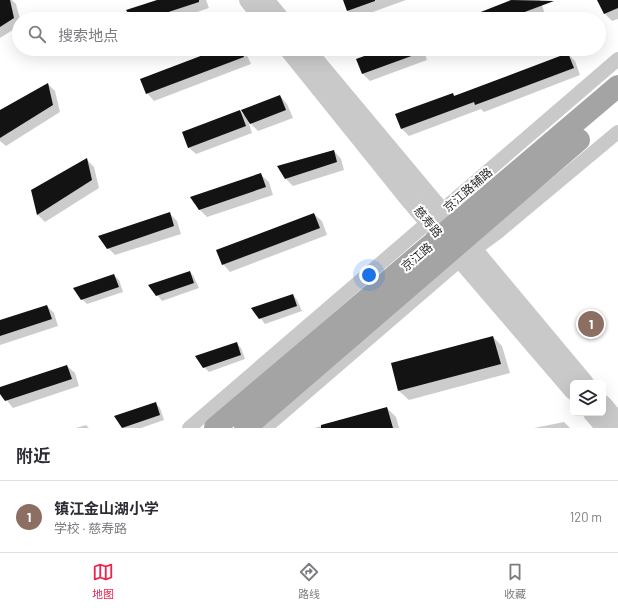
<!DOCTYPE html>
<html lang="zh">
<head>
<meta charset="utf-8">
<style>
  body { margin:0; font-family:Barlow,"Noto Sans SC",sans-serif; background:#f7f7f7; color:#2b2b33 }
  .controls { position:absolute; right:12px; bottom:12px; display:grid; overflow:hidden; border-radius:6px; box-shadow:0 4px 16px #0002 }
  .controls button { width:36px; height:36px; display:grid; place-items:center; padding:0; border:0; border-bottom:1px solid #e1e1e2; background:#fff; color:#2b2b33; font:20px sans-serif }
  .you { position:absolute; left:369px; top:275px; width:14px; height:14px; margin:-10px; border:3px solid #fff; border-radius:50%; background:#1a73e8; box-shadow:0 0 0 6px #1a73e833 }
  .badge { display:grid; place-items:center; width:26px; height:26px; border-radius:50%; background:#eb254e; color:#fff; font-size:13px; font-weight:700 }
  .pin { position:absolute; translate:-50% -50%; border:2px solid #fff; box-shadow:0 1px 4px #0006 }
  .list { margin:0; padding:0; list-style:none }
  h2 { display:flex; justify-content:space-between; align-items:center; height:52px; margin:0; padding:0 16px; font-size:17px }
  h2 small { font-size:13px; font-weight:400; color:#7c7c81 }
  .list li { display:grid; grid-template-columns:26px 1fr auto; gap:12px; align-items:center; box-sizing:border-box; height:72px; padding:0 16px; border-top:1px solid #e1e1e2 }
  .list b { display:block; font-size:15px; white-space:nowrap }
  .list p { margin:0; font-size:13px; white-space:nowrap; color:#7c7c81 }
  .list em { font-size:13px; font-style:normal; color:#7c7c81 }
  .icon { flex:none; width:22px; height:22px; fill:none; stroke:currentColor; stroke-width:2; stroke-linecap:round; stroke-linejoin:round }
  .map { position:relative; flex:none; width:618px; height:428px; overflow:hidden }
  .search { position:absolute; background:#fff; box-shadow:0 4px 16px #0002; left:12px; right:12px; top:12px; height:44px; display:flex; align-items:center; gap:10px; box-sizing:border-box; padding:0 14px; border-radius:22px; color:#7c7c81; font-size:15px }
  .sheet { height:124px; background:#fff }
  nav { display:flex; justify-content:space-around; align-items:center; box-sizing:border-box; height:56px; border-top:1px solid #e1e1e2; background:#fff; font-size:11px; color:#7c7c81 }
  nav a { display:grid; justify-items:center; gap:2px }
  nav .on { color:#eb254e }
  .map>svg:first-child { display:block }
  .shadow { fill:#0003 }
  .building { fill:#131313 }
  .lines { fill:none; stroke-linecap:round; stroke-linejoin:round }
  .minor { stroke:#c9c9c9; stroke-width:14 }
  .tertiary { stroke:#c9c9c9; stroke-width:18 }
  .primary { stroke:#a4a4a4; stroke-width:22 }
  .labels { text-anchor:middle; stroke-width:4; stroke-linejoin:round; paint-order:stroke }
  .street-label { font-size:12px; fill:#2c2c2c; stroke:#fff }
</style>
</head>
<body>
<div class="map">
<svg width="618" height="428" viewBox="0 0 618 428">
  <rect width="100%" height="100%" fill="#fff"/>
  <g class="shadow">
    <path d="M4,0h8l4,4 4,15 -1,7 -19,12v-36z"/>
    <path d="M160,0h46l3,8 -33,11h-43z"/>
    <path d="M344,0h62l-50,18 -8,-7z"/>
    <path d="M513,0h27l5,14 -12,5h-70z"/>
    <path d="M603,0h15v19l-6,2 -7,-7 -6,-12z"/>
    <path d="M221,49h23l7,15 -97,37 -7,-8z"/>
    <path d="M387,49h36l4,11 -57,21 -7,-7z"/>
    <path d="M568,54l7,7 5,14 -96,37 -3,-3 -72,27 -8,-8 52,-34 2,2z"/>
    <path d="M48,84l7,7 5,21 -54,34 -6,-5v-30z"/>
    <path d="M280,96l7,8 6,14 -35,13 -10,-10 4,12 -56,21 -8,-7 52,-36 5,5z"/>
    <path d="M334,151l7,8 3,11 -51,16 -7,-7z"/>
    <path d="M87,160l7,7 5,21 -54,34 -7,-7 -6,-25z"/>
    <path d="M261,175l8,7 4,13 -66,22 -8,-8z"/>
    <path d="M169,213l8,8 4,13 -66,21 -7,-7z"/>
    <path d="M314,214l8,7 5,14 -97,37 -7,-8z"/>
    <path d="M190,272l4,5 5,11 -37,13 -12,-16z"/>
    <path d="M114,275l5,5 4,12 -36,12 -5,-5z"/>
    <path d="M293,295l4,5 5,11 -37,13 -12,-16z"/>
    <path d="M47,306l7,7 4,13 -58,19v-24z"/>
    <path d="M493,337l9,9 8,27 -101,27 -10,-9 -7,-27z"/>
    <path d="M236,343l5,5 4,11 -36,13 -5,-5z"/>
    <path d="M67,366l8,7 4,13 -66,22 -13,-16v-4z"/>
    <path d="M155,403l5,5 4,12 -23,8h-18l-7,-11z"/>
    <path d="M387,408l9,9 3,11h-85z"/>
    <path d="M564,422l6,6h-36z"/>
    <path d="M86,425l3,3h-13z"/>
  </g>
  <g class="building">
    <path d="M0,0h10l4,18 -14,9z"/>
    <path d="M157,0h42v2l-52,17h-15l-6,-9z"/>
    <path d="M343,0h32v1l-28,10z"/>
    <path d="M511,0l43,1 -48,18h-43z"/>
    <path d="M597,0h21v8l-14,6z"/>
    <path d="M219,49h22l3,8 -98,37 -6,-15z"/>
    <path d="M384,49h44v1l-66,24 -6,-15z"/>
    <path d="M568,53l6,15 -99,37 -1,-3 -73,27 -6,-15 58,-21 1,3z"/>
    <path d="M48,83l5,22 -53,33v-28z"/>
    <path d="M280,95l6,15 -36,14 -9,-14z"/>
    <path d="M240,110l6,16 -58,22 -6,-16z"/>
    <path d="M334,150l3,12 -52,17 -8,-13z"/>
    <path d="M87,158l5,22 -55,35 -6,-25z"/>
    <path d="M261,173l5,14 -67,23 -9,-13z"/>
    <path d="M170,212l4,14 -67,23 -9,-13z"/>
    <path d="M314,213l6,15 -98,37 -6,-15z"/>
    <path d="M190,271l4,12 -38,13 -8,-11z"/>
    <path d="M114,274l5,13 -38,13 -8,-12z"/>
    <path d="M293,294l4,12 -38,13 -8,-11z"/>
    <path d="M47,305l5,14 -52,17v-16z"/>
    <path d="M493,336l8,28 -103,27 -7,-28z"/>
    <path d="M237,342l4,13 -38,13 -8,-12z"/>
    <path d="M67,365l5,14 -67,22 -5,-7v-7z"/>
    <path d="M156,402l4,13 -38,13 -8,-12z"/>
    <path d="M387,407l6,21h-72v-3z"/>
  </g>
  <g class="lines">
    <g class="minor">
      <path d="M189,428l429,-369"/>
      <path d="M265,428l195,-168 38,-28 120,-100"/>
    </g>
    <g class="tertiary">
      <path d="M248,0l15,19"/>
      <path d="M265,0l16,19"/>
      <path d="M288,49l123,153 162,189"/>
      <path d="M306,49l279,334"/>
      <path d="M603,404l15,18"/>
      <path d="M592,413l13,15"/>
    </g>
    <g class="primary">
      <path d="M215,428l403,-342"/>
      <path d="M245,428l334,-288"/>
    </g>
  </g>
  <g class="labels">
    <g class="street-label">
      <text transform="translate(468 190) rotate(-41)" y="4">京江路辅路</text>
      <text transform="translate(428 222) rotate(50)" y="4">慈寿路</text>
      <text transform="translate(417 257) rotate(-40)" y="4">京江路</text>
    </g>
  </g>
</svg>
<div class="controls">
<button><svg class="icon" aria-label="layers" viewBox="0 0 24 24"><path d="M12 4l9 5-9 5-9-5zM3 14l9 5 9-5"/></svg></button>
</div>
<div class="you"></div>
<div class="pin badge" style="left:591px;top:324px;background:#8d6e63">1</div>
<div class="search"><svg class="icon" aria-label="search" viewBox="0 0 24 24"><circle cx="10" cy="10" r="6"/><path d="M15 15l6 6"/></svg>搜索地点</div>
</div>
<section class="sheet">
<h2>附近<small></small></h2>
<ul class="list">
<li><span class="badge" style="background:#8d6e63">1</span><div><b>镇江金山湖小学</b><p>学校 · 慈寿路</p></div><em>120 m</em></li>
</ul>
</section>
<nav>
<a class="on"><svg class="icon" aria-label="map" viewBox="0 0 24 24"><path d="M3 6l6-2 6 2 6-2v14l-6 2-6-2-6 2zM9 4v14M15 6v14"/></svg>地图</a>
<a><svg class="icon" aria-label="directions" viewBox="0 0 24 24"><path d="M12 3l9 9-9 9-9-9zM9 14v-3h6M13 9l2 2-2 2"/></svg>路线</a>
<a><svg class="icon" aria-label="saved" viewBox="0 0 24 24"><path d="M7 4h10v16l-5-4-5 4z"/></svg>收藏</a>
</nav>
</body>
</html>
